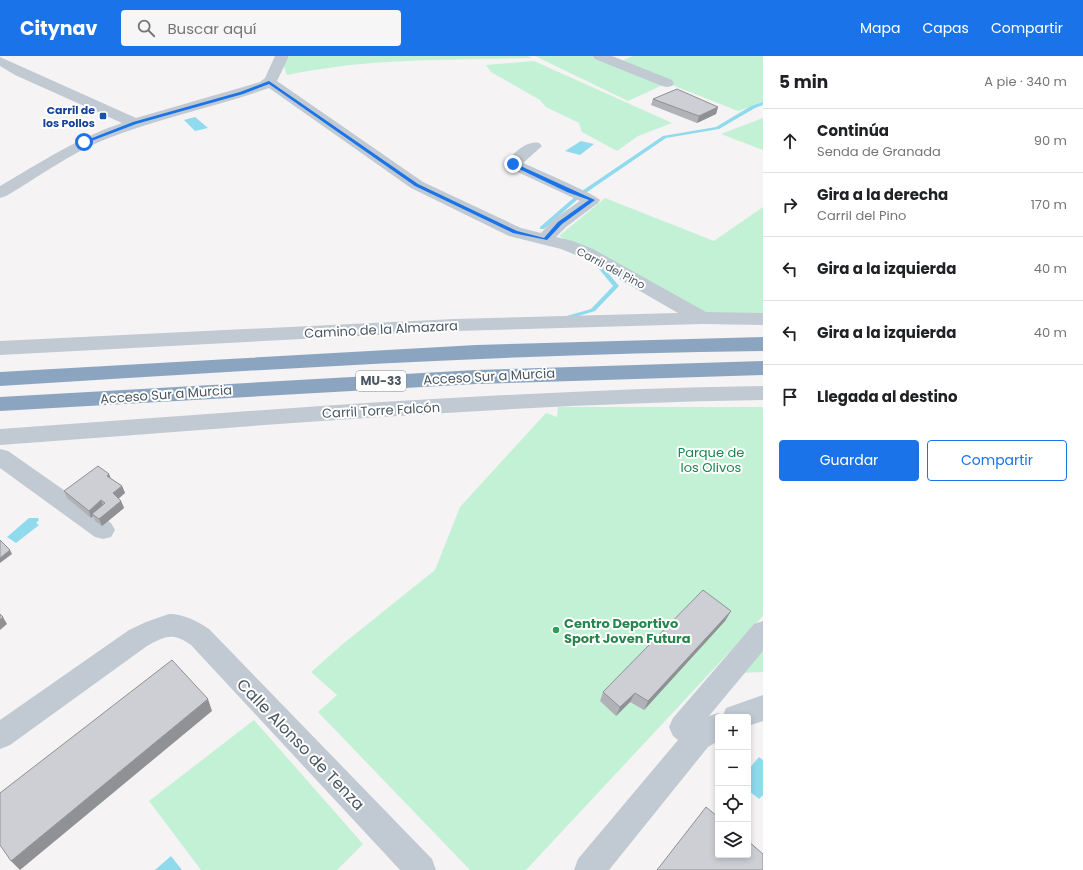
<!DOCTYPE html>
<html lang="es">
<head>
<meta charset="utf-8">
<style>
  body { margin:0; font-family:Poppins,sans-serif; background:#f6f6f6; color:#202124 }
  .controls { position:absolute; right:12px; bottom:12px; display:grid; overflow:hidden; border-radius:4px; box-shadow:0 2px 6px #0003 }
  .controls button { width:36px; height:36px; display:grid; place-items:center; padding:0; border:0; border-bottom:1px solid #e0e0e0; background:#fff; color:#202124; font:20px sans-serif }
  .stop { position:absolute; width:12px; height:12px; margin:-9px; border:3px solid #1a73e8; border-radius:50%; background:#fff }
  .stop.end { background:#1a73e8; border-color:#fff; box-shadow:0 1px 4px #0008 }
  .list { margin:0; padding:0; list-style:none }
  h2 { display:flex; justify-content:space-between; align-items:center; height:52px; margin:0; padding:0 16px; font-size:17px }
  h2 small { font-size:13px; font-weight:400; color:#757577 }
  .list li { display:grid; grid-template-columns:26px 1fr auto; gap:12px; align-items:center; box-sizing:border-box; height:64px; padding:0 16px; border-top:1px solid #e0e0e0 }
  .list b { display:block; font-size:15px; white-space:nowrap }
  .list p { margin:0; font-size:13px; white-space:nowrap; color:#757577 }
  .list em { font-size:13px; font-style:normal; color:#757577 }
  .actions { display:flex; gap:8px; padding:12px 16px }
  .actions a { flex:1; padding:9px 0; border:1px solid #1a73e8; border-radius:4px; text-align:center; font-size:14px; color:#1a73e8 }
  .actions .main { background:#1a73e8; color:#fff }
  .icon { flex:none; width:22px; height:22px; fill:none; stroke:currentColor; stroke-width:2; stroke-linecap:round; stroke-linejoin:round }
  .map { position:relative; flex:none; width:763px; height:814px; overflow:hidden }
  header { display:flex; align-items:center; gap:24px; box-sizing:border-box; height:56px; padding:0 20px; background:#1a73e8; color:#fff }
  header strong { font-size:19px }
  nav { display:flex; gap:22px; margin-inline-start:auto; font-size:14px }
  .search { width:280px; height:36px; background:#f6f6f6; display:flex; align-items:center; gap:10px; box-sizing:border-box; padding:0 14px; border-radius:4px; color:#757577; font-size:15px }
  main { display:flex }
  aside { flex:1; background:#fff }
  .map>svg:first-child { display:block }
  .green { fill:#c3f1d5 }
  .water { fill:#90daee }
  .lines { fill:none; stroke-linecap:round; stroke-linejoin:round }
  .stream { fill:#90daee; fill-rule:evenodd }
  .street { fill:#c1cad2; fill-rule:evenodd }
  .highway { fill:#8ba5c1; fill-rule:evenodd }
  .wall { fill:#b0b2b7 }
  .shaded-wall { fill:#909195 }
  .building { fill:#cdcfd5; stroke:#909195 }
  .route { fill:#1a73e8 }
  .transit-dot { fill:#1a4fb4; stroke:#fff; stroke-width:1.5 }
  .leisure-dot { fill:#2e9e5b; stroke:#fff; stroke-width:1.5 }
  .labels { text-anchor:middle; stroke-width:4; stroke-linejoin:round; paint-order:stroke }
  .far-transit-label { font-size:11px; font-weight:bold; fill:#164399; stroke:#fff; text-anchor:end }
  .far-street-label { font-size:11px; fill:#4a5661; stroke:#fff }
  .shield { fill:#fff; stroke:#808990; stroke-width:1 }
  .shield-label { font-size:12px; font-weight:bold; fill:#4a5661 }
  .street-label { font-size:13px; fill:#4a5661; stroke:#fff }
  .park-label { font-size:13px; fill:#17864f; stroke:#fff }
  .leisure-label { font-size:13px; font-weight:bold; fill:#27864d; stroke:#fff; text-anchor:start }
  .near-street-label { font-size:16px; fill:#4a5661; stroke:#fff }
</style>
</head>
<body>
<header>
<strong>Citynav</strong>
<div class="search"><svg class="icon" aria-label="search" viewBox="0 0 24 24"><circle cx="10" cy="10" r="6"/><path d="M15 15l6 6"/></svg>Buscar aquí</div>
<nav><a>Mapa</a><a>Capas</a><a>Compartir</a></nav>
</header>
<main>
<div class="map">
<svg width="763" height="814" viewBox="0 0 763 814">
  <rect width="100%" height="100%" fill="#f5f3f3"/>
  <g class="green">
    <path d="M290,0h238l4,2c-82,2 -165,0 -245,17l-4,-11z"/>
    <path d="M535,0h66l16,7 16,-7h130v46l-25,9 -71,-28 -39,18z"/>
    <path d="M534,5l138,62 -34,13 -21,15 -35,-19 -3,-9 -33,-16 -6,-7 -49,-28 -5,-7z"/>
    <path d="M763,62v32l-42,-16z"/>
    <path d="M605,142l109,43 49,-34v112l-61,-1 -143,-82z"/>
    <path d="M558,351h205v209l-237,254h-56l-152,-158 19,-17 -26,-23 33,-29 91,-73 25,-63 86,-94 11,4z"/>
    <path d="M763,588v28l-27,1z"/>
    <path d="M254,664l109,124 -26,26h-136l-52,-69z"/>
  </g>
  <g class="water">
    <path d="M195,61l13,11 -13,3 -11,-11z"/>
    <path d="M581,85l13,3 -14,11 -15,-4z"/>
    <path d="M29,462h9l1,2 -3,3 3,2 -23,18 -9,-6z"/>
    <path d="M759,701l4,3v35l-4,4 -11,-9v-20z"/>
    <path d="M171,800l11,14h-27z"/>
  </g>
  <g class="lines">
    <g class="stream">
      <path d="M763,46v3l-8,3 -36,21 -53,9 -79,54 -2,1 -3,-2 81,-55 53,-9 35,-21z"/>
      <path d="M577,139l3,2 -1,1 -35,31h-4v-2z"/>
      <path d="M598,206l2,1 19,23 -24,25 -30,9 -2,-1 -1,-1 1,-1 28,-8 22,-23 -18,-22z"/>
    </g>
    <g class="street">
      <path d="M275,0h14l-12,25 146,101 98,46 20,5 13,-14 26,-18 -73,-34 -2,-3c7,-10 22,-24 34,-21l3,3 -19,17c11,5 74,32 77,37l-2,3 -32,24 -10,10 17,4 20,8 113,63 57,1v12l-61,-1 -248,7 -454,24v-14l454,-22 224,-6 -97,-56 -20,-8 -52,-13 -98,-48 -142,-100c-54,19 -110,30 -163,51 -36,14 -67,38 -100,57l-6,2v-12c40,-23 77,-48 122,-63l-107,-48 -15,-9v-9l136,61 124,-36 5,-4z"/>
      <path d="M593,0h19l60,24 2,3 -2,3 -5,1 -5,-1 -67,-27z"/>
      <path d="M763,330v14c-255,4 -509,26 -763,45v-16c254,-18 508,-39 763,-43z"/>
      <path d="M0,393l8,2 103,72 4,7 -4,7 -8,2 -8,-2 -95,-69z"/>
      <path d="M169,558c15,0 28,7 40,15l223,230 4,11h-36l-209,-225c-18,-13 -26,-9 -44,1l-137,99 -10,4v-29l129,-90 17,-8z"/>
      <path d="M763,565v30l-54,65 9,-3 5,2 3,-7 37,-13v26l-15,5v-9h-30v24l-10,6 -99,123h-35l4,-11 100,-119 -5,-4 -4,-9 4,-9 81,-94z"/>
    </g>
    <g class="highway">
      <path d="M763,281v14c-255,3 -509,19 -763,35v-14l476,-27z"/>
      <path d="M763,305v14l-287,9 -476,27v-14l476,-27z"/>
    </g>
  </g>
  <g class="wall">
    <path d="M653,43l65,8 -2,7 -19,9 -46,-18z"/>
    <path d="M111,423l11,7 3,7 -7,5 3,3 3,7 -22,18 -7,-5 -2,-5 -2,2 -24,-20 -3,-7z"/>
    <path d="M731,555l-6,10 -81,89 -14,-8 -14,14 -16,-15 3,-9z"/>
  </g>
  <g class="shaded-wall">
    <path d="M718,51l-2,7 -19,9 2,-7z"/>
    <path d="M109,418l3,7 -5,-5z"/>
    <path d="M122,430l3,7 -9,8 -3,-8z"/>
    <path d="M101,444l3,8 -12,6 1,2 -2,2 -2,-7z"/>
    <path d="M121,445l3,7 -22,18 -3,-7z"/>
    <path d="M10,494l2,4 -12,9v-5z"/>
    <path d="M731,555l-6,10 -81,89 4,-9z"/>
    <path d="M3,561l4,7 -7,6v-10z"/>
    <path d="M635,637l-5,9 -14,14 4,-9z"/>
    <path d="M208,643l4,12 -192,159 -9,-9z"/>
  </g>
  <g class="building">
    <path d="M677,33l41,18 -19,9 -46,-17z"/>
    <path d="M98,410l11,8 -2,2 15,10 -9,7 8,8 -22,18 -7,-5 13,-11 -4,-3 -12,11 -25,-20z"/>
    <path d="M0,484l10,10 -10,8z"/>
    <path d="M703,534l28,21 -83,90 -13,-8 -15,14 -17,-15z"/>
    <path d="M0,558l3,3 -3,3z"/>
    <path d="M172,604l36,39 -197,162 -11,-16v-52z"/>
    <path d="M706,751l12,10v38h30v-14l15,13v16h-106z"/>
  </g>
  <path class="route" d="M269,25l149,103 99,47 27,7 14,-16 31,-22 -22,-8 -56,-27v-2h3l81,37 -33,24 -15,16 -34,-7 -98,-47 -146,-102 -26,10 -107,30 -50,19 -4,-1 51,-20 107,-30z"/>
  <rect class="transit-dot" x="99" y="56" width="8" height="8" rx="2"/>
  <circle class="leisure-dot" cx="556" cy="574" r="4"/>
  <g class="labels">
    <g class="far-transit-label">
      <text x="95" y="58">Carril de<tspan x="95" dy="13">los Pollos</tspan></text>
    </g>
    <g class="far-street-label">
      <text transform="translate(611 212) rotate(28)" y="4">Carril del Pino</text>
    </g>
    <rect class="shield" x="356" y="315" width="50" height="20" rx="3"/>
    <g class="shield-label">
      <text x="381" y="329">MU-33</text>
    </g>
    <g class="street-label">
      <text transform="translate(381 273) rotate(-3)" y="5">Camino de la Almazara</text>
      <text transform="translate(489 320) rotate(-3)" y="5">Acceso Sur a Murcia</text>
      <text transform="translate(166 338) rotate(-4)" y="5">Acceso Sur a Murcia</text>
      <text transform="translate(381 354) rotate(-3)" y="5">Carril Torre Falcón</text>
    </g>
    <g class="park-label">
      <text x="711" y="401">Parque de<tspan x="711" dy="15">los Olivos</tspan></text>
    </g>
    <g class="leisure-label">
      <text x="564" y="572">Centro Deportivo<tspan x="564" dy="15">Sport Joven Futura</tspan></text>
    </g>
    <g class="near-street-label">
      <text transform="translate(301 688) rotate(46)" y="6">Calle Alonso de Tenza</text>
    </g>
  </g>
</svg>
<div class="controls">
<button>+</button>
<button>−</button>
<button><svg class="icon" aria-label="locate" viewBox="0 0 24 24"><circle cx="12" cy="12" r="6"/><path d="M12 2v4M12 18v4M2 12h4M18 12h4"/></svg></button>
<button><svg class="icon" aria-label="layers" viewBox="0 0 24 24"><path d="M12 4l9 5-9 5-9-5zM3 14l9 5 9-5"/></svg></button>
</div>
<div class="stop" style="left:84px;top:86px"></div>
<div class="stop end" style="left:513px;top:108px"></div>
</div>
<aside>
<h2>5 min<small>A pie · 340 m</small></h2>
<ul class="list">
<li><svg class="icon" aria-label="ahead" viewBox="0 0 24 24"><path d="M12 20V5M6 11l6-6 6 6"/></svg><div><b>Continúa</b><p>Senda de Granada</p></div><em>90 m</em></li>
<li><svg class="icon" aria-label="right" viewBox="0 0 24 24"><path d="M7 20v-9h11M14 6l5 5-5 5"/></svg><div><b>Gira a la derecha</b><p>Carril del Pino</p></div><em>170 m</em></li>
<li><svg class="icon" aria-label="left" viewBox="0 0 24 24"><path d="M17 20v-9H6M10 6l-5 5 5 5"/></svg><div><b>Gira a la izquierda</b></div><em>40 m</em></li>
<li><svg class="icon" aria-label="left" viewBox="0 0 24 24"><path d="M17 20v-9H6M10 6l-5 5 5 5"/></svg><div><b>Gira a la izquierda</b></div><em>40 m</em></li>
<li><svg class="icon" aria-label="arrive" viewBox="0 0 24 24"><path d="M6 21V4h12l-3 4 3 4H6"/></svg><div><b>Llegada al destino</b></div></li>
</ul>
<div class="actions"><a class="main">Guardar</a><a>Compartir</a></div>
</aside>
</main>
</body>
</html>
